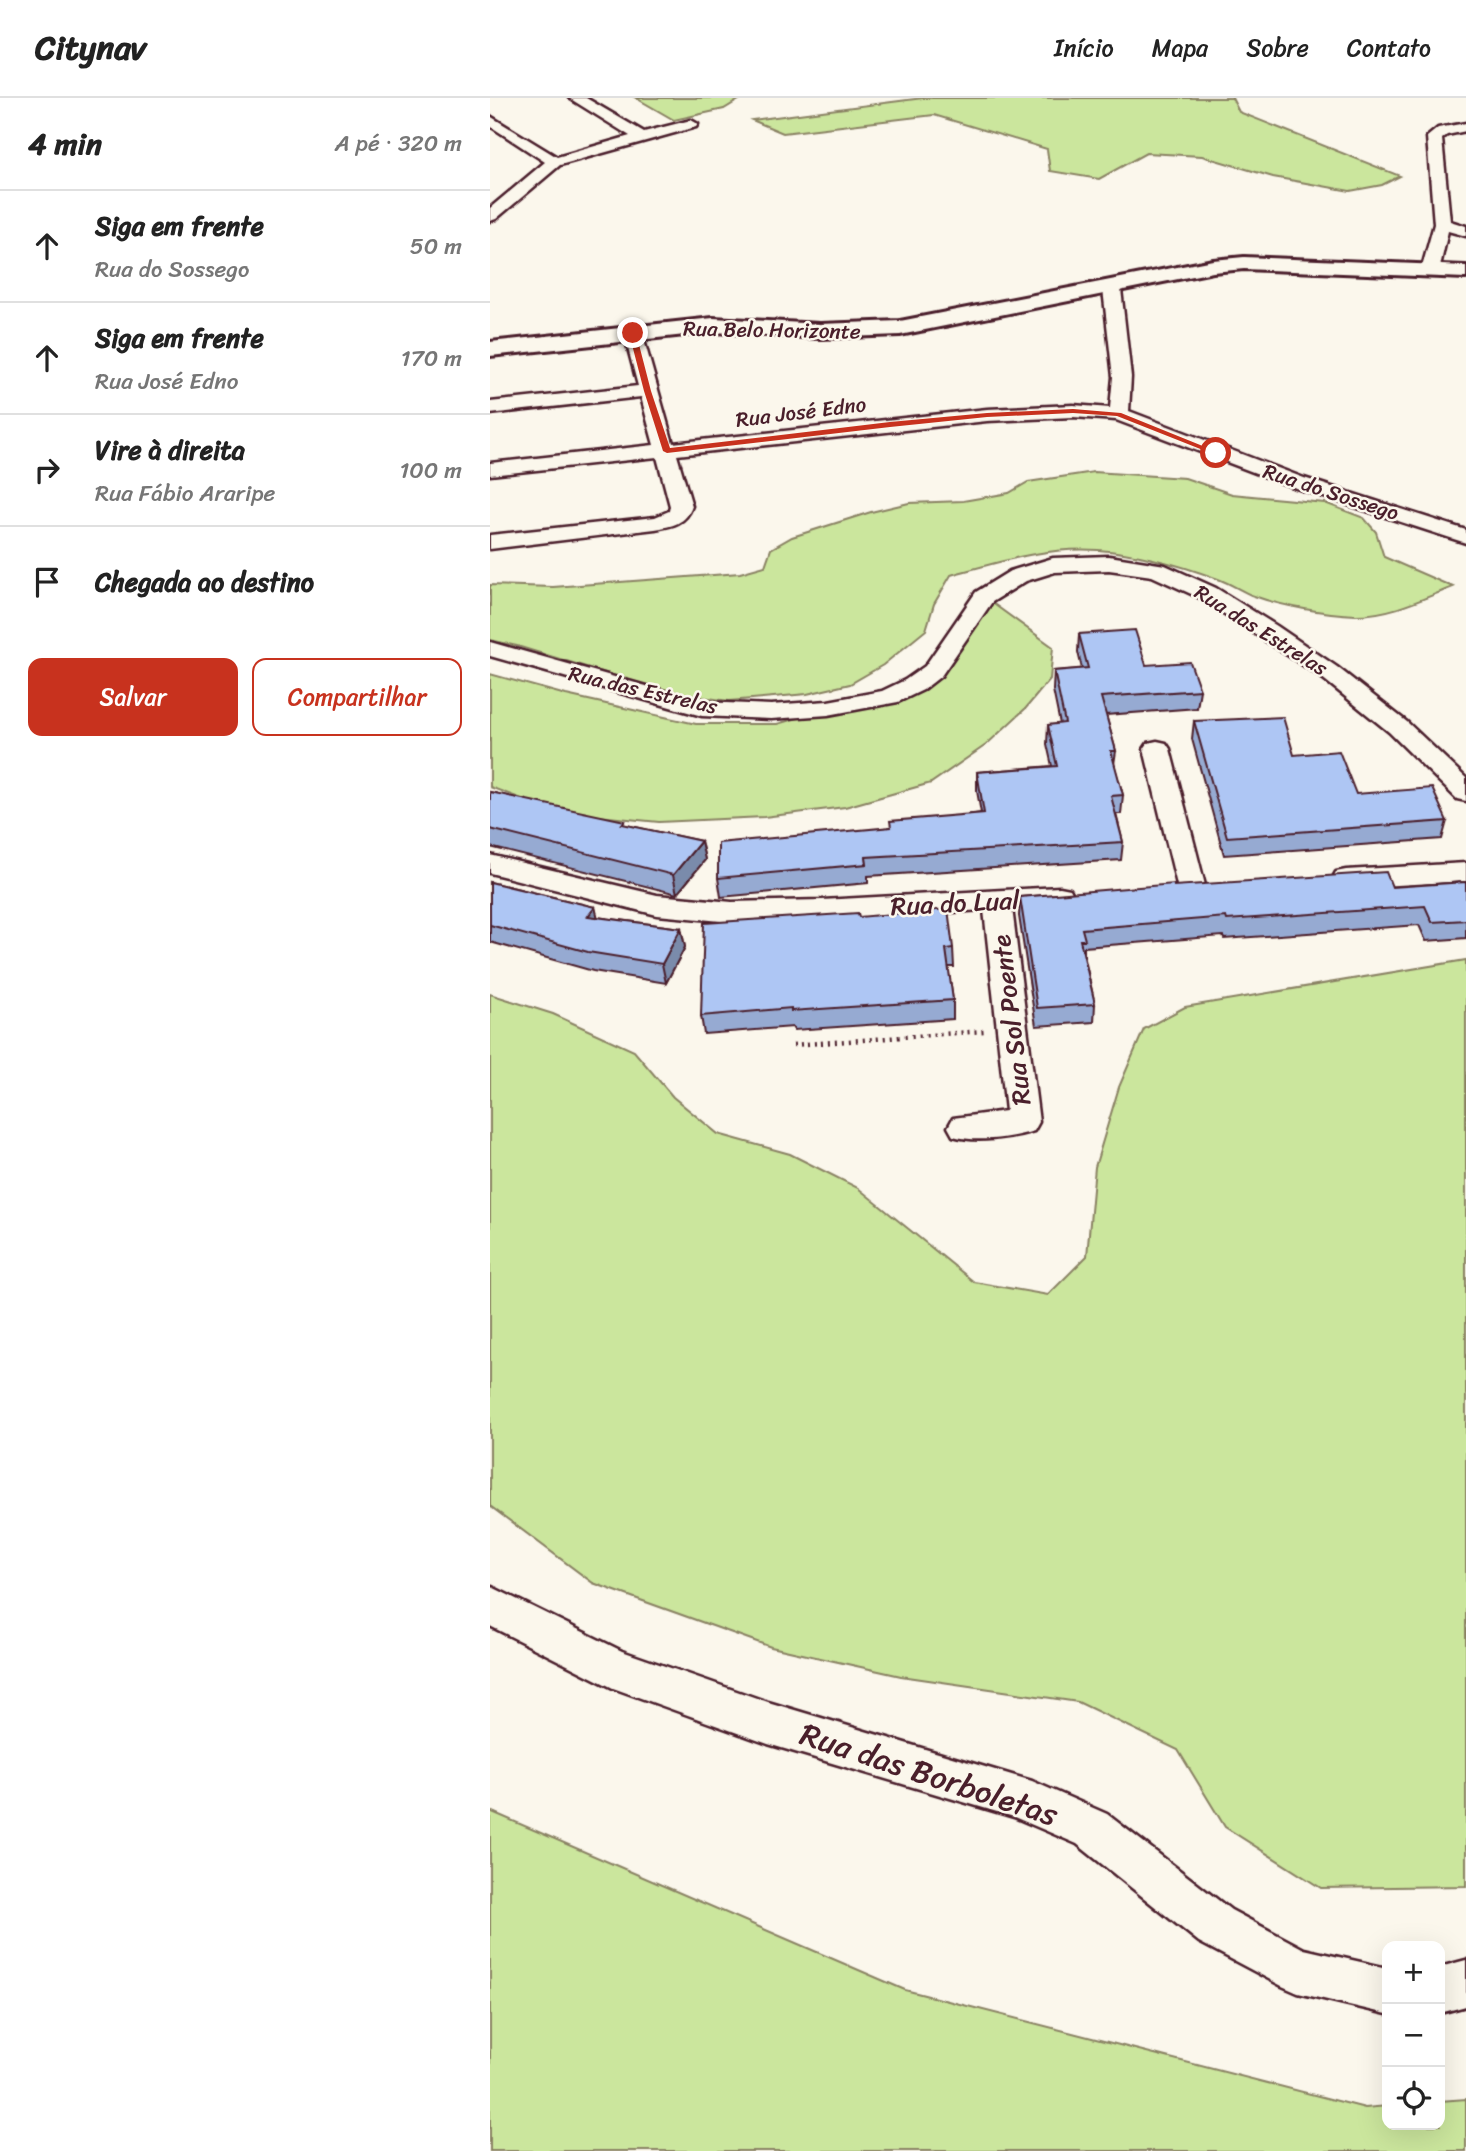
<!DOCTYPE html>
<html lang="pt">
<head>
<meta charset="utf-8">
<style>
  body { margin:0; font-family:Sriracha,sans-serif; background:#f2f2f2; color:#222 }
  .controls { position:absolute; right:21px; bottom:21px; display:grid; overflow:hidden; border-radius:14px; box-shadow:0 7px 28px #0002 }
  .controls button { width:63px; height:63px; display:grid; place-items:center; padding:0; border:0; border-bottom:2px solid #e0e0e0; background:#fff; color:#222; font:35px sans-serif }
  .stop { position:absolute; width:21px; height:21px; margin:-16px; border:5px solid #c8321e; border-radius:50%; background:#fff }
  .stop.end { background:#c8321e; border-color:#fff; box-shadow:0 2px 7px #0008 }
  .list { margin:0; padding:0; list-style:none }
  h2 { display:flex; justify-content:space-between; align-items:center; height:91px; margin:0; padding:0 28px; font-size:30px }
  h2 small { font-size:23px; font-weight:400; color:#767676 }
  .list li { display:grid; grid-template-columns:46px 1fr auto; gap:21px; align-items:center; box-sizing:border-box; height:112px; padding:0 28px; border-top:2px solid #e0e0e0 }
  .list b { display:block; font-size:26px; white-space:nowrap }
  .list p { margin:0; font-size:23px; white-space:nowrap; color:#767676 }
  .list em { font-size:23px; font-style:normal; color:#767676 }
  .actions { display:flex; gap:14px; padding:21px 28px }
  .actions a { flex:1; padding:16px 0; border:2px solid #c8321e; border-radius:14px; text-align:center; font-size:24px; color:#c8321e }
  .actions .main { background:#c8321e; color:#fff }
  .icon { flex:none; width:38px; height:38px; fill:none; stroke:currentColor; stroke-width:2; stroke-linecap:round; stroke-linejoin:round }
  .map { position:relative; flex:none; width:976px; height:2053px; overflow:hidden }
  header { display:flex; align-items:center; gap:42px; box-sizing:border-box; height:98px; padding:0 35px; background:#fff; border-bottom:2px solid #e0e0e0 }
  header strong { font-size:33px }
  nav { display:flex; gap:38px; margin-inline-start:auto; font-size:24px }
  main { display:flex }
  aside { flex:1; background:#fff }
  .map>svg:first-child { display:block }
  .green { fill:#cbe69d; stroke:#8a8264; stroke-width:2 }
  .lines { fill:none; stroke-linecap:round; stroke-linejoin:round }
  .minor-casing { stroke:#4a1f2b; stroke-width:5 }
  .tertiary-casing { stroke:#4a1f2b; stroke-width:6 }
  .path { stroke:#4a1f2b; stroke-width:4.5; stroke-dasharray:2 5; stroke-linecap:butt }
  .minor { fill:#fbf7ec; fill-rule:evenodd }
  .tertiary { fill:#fbf7ec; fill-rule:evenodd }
  .wall { fill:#96aad2; stroke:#4a1f2b; stroke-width:2 }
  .shaded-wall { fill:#7a8bab; stroke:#4a1f2b; stroke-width:2 }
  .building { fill:#aec6f4; stroke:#4a1f2b; stroke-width:2 }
  .route { fill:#c8321e }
  .labels { text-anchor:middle; stroke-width:5; stroke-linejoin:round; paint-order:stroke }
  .far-street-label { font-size:21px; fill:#4a1f2b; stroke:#fbf7ec }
  .street-label { font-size:26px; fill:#4a1f2b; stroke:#fbf7ec }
  .near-street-label { font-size:32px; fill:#4a1f2b; stroke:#fbf7ec }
</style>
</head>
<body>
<header>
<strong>Citynav</strong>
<nav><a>Início</a><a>Mapa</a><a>Sobre</a><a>Contato</a></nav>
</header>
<main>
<aside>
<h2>4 min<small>A pé · 320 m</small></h2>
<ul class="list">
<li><svg class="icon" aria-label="ahead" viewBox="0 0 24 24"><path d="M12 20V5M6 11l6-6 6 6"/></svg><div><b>Siga em frente</b><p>Rua do Sossego</p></div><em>50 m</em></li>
<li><svg class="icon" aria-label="ahead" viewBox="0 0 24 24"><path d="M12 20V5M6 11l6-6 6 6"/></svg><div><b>Siga em frente</b><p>Rua José Edno</p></div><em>170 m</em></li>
<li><svg class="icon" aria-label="right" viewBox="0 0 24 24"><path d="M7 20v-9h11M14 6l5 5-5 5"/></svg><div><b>Vire à direita</b><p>Rua Fábio Araripe</p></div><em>100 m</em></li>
<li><svg class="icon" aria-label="arrive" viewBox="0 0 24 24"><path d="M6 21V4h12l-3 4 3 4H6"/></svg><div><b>Chegada ao destino</b></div></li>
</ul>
<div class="actions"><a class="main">Salvar</a><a>Compartilhar</a></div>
</aside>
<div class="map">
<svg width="976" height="2053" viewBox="0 0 976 2053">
  <rect width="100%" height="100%" fill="#fbf7ec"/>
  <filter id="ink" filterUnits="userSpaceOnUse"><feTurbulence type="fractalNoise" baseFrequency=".0143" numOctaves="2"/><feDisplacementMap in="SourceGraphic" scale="14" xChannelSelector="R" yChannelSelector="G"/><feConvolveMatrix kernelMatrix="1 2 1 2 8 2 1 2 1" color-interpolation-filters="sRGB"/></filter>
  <g filter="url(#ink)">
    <g class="green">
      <path d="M146,0h106l-18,11 -50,11z"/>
      <path d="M433,0h309l7,14 161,64 -18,9 -32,6 -77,-14 -71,-21 -56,-3 -47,26 -49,-8 -3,-22 -113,-34 -151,18 -31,-13z"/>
      <path d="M604,374l91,6 47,16 93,9 39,15 12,14 8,25 69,30c-31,12 -62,28 -97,28 -31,-1 -75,-9 -105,-20 -11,-5 -22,-12 -33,-16 -38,-14 -80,-26 -120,-29 -49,-4 -100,12 -147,25l-17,29 -8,26 -43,35 -33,19 -43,10 -78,7 -42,-6 -45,-11 -125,-38 -27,-6v-55l63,2 187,-14 25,-7 6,-17 21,-12 79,-25 38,-9 54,-2 46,-8 19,-11z"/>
      <path d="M494,499l69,50 -3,32 -24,29 -40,37 -55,38 -86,24 -81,10 -105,5 -102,-10 -67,-25v-113l76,21 130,29h81l137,-39z"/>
      <path d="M976,862v926l-145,2 -96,-61 -47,-77 -100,-48 -177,-26 -130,-29 -178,-64 -103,-77v-512l63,20 81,37 39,46 45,37 72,20 68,34 116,94 74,13 39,-39 8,-89 24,-80 25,-58 41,-22z"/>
      <path d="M0,1713l415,179 460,118 22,-2v19h53v-24l26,-2v52h-976z"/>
    </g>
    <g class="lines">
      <defs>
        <g id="minor">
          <path d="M79,0h17l58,34 47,-12 7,4 -2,3 -136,38 -64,54 -6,2v-13l55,-46 -55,-36v-10l67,41 73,-21z"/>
          <path d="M976,25v8l-19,4 -5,4 8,82 16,5v10l-18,-5 -9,40 -3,4h-12l-3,-4 13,-47 -7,-87 11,-9z"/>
          <path d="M622,186l9,5 10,88 -2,34 175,67 162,52v13l-176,-57 -174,-66 -43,-3 -86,4 -310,34 15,51c-6,18 -20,20 -37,23l-165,20v-14l165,-18 14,-6 1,-5 -13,-49 -167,18v-12l164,-18 -13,-48 -151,17v-12l148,-16 -14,-53 3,-4 6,-1 9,5 31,110 314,-34 86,-4 37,3 3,-31 -10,-88z"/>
          <path d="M619,458l56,9 51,23 61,38 60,41 70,55 59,56v23l-9,-2 -68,-67 -68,-55 -121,-79 -48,-22 -43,-6 -54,2 -29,9 -34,21 -51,74 -18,14 -25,12 -70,13 -57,4 -69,-3 -212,-60v-14l213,60 68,3 57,-4 54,-10 23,-11 20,-14 51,-74 34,-21 43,-13z"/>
          <path d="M667,643l9,2 4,6 36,140 -4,7 -10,2 -10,-2 -4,-7 -34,-140 4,-6z"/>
          <path d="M0,757l167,40 75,7 90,-2 238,-13 10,2 4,7 -4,7 -58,5 27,214 -5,9c-23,7 -58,12 -81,5l-5,-9 5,-9 53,-7 -22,-201 -162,10 -90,2 -75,-7 -167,-42z"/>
          <path d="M976,765v18l-120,7 -10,-2 -4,-7 4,-7 10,-2z"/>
          <path d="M0,1488l132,65 146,51 264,79 75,33 124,96 73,39 83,19v46l-89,-21 -16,-7 -83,-44 -122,-98 -63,-27 -246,-73 -155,-56 -123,-62z"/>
          <path d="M976,1862v46l-26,7v-46z"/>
        </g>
        <path id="tertiary" d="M754,159l222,9v12l-222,-9 -31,3 -313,63 -80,3 -107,-6 -223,24v-14l223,-24 107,6 80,-3 313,-61z"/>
      </defs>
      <use href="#minor" class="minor-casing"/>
      <use href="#tertiary" class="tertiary-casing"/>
      <path class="path" d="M303,947l191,-14"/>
      <use href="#minor" class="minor"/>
      <use href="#tertiary" class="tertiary"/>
    </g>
    <g class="wall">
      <path d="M589,536l121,56 -3,18 -91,7 10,36 -2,13 9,31 -2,19h-5l7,28 -2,18 -253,16v7l-147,14 -3,-19 172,-51 91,-14 -4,-22v-19l75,-6 -5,-22 1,-19 12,-1 -7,-34 1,-19 28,-2 -4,-17z"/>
      <path d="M704,623l162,73 91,27 -5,18 -218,16 -32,-116z"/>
      <path d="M0,694l136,33 75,16 4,19 -28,34 -187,-47z"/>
      <path d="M0,784l105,25 2,10 84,11 4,19 -19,36 -73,-12 -103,-29z"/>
      <path d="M976,784v56l-40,3 -7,-16 -195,14 -1,-3 -139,11v8l11,49 -1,18 -58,4 -17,-110 1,-19 154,-11 218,1z"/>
      <path d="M369,819l94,31 1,19h-6l5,33v19l-159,11 -1,-3 -89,7 -3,-18z"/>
    </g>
    <g class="shaded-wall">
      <path d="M211,743l4,19 -28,34 -4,-19z"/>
      <path d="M105,809l5,19 -12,-10z"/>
      <path d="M191,830l4,19 -19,36 -4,-19z"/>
    </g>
    <g class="building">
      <path d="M645,532l11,35 44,-3 10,28 -99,7 15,54h-5l12,44 -12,1 12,46 -257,15 1,7 -149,14v-35l173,-16 -1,-6 94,-8 -7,-41 80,-6 -9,-41 17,-2 -11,-52 34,-3 -9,-34z"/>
      <path d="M793,619l11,38 45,-4 17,43 76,-6 15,33 -220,16 -33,-116z"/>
      <path d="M0,694l135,29 -3,3 79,17 -28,34 -183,-46z"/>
      <path d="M896,774l6,15 74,-5v38l-34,2 -7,-16 -198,14 -1,-3 -144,12 3,11h-5l15,64 -58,4 -17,-111 154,-13v2z"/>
      <path d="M0,784l105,25 -7,9 93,12 -19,36 -74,-12 -98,-27z"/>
      <path d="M458,811l5,39 -7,1 7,51 -162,11v-3l-90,8 3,-93 154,-10 1,4z"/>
    </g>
  </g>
  <path class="route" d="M143,233l3,2 15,58 19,57 220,-26 97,-9 86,-4 48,4 99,40 -7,1 -96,-38 -44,-3 -86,4 -97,10 -223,26 -4,-2 -19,-60 -15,-58z"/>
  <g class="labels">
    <g class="far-street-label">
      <text transform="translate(282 232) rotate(1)" y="7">Rua Belo Horizonte</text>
      <text transform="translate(311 314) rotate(-7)" y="7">Rua José Edno</text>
      <text transform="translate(841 394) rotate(18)" y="7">Rua do Sossego</text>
      <text transform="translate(771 532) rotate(32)" y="7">Rua das Estrelas</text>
      <text transform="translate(153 592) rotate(13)" y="7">Rua das Estrelas</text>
    </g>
    <g class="street-label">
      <text transform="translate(465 805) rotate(-3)" y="9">Rua do Lual</text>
      <text transform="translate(521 922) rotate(-97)" y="9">Rua Sol Poente</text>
    </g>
    <g class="near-street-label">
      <text transform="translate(439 1676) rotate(18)" y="11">Rua das Borboletas</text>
    </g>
  </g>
</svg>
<div class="controls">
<button>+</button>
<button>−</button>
<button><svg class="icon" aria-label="locate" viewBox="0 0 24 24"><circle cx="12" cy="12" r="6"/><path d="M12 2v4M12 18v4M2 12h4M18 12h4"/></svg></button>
</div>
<div class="stop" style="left:726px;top:355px"></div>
<div class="stop end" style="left:143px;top:235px"></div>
</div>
</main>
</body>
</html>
